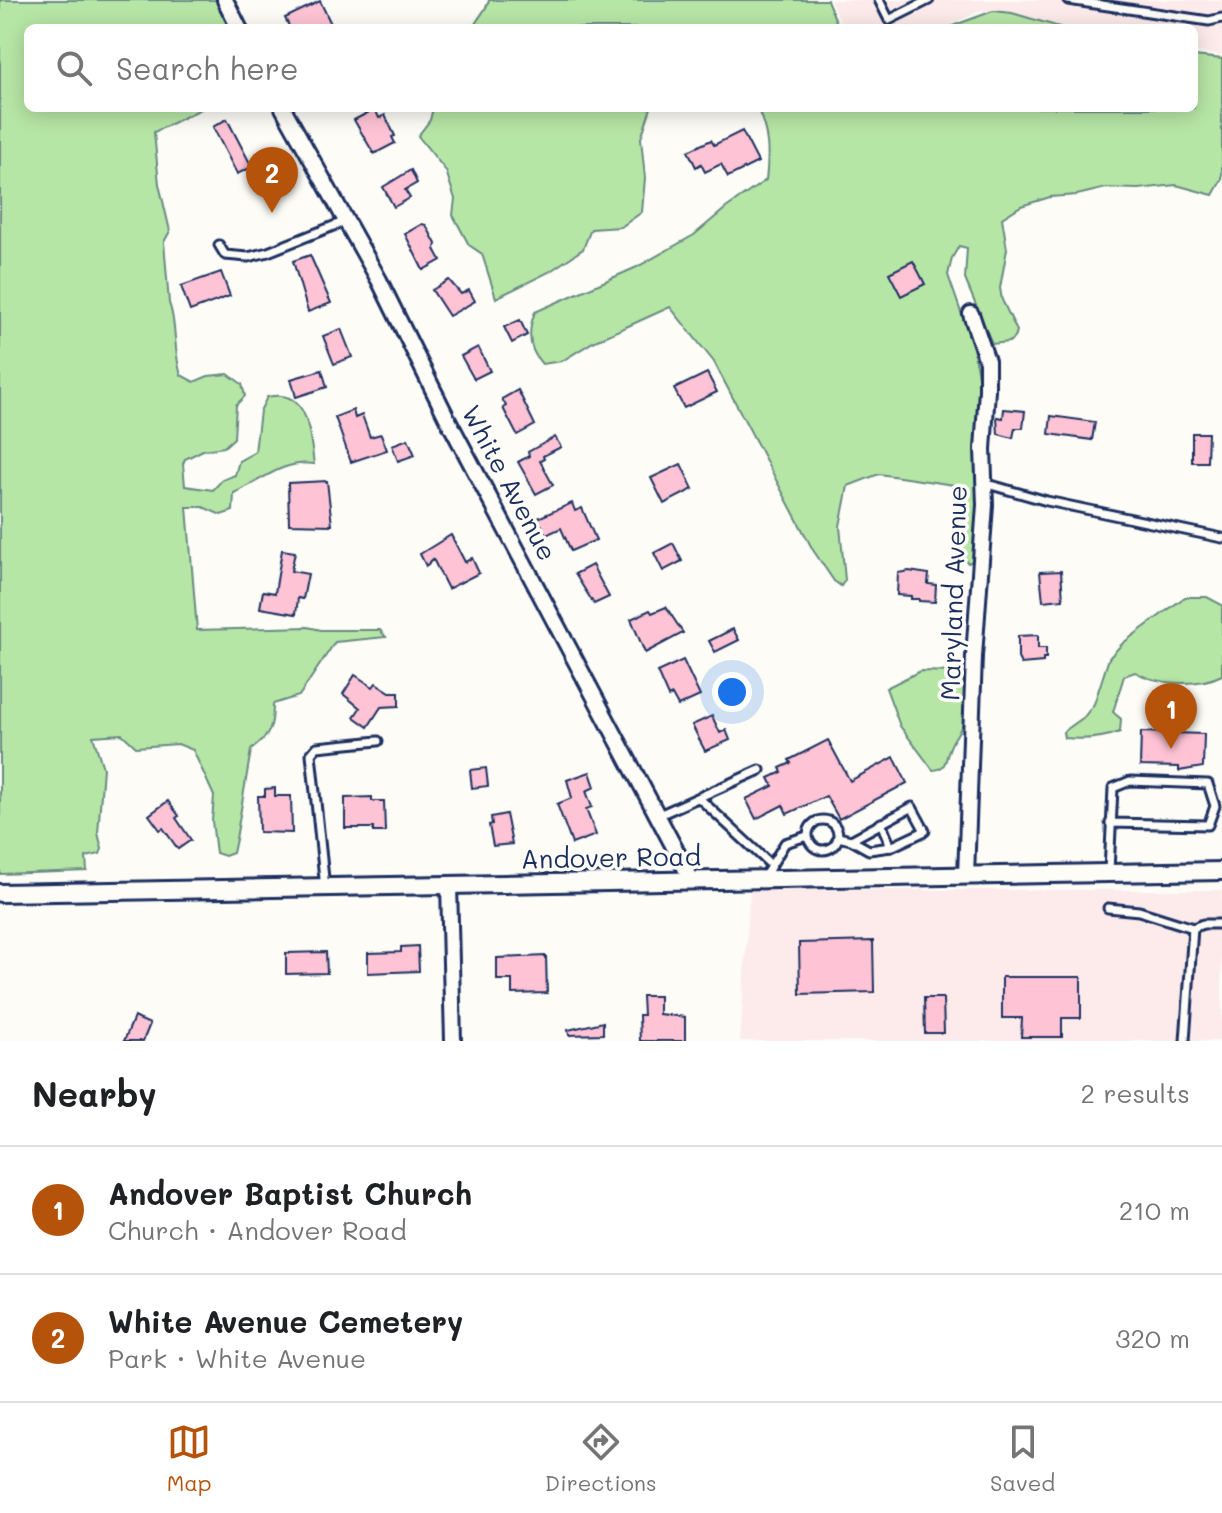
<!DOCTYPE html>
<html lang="en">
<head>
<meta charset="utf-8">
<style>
  body { margin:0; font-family:Mali,sans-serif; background:#f2f2f2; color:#202124 }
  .you { position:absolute; left:732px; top:692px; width:28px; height:28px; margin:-20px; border:6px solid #fff; border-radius:50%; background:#1a73e8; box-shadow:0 0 0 12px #1a73e833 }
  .badge { display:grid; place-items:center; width:52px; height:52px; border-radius:50%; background:#b45309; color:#fff; font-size:26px; font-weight:700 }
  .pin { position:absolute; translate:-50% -66px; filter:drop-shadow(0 2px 4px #0008) }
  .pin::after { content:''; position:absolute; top:42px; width:28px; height:24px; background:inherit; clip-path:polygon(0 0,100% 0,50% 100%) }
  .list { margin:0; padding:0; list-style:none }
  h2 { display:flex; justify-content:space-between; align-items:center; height:104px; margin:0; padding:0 32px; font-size:34px }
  h2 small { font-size:26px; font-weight:400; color:#757577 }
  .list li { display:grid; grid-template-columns:52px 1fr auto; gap:24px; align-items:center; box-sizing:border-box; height:128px; padding:0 32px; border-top:2px solid #e0e0e0 }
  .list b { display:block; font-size:30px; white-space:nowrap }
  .list p { margin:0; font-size:26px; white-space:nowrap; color:#757577 }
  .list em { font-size:26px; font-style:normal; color:#757577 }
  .icon { flex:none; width:44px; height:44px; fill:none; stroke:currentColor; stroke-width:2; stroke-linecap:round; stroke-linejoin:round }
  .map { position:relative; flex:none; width:1222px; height:1041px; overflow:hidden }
  .search { position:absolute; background:#fff; box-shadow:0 4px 20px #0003; left:24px; right:24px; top:24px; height:88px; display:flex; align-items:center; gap:20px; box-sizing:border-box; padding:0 28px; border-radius:12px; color:#757577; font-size:30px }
  .sheet { height:360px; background:#fff }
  nav { display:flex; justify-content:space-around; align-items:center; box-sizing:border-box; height:112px; border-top:2px solid #e0e0e0; background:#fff; font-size:22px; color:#757577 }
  nav a { display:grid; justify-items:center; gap:4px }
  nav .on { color:#b45309 }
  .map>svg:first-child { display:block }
  .built { fill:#fdebec }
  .green { fill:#b6e6a6; stroke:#688a82; stroke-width:2 }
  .building { fill:#fec3d4; stroke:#1b2f5e; stroke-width:2 }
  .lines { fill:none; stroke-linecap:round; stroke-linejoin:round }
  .service-casing { stroke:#1b2f5e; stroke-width:13 }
  .minor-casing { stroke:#1b2f5e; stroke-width:20 }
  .tertiary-casing { stroke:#1b2f5e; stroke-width:22 }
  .service { stroke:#fdfcf7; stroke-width:7 }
  .minor { stroke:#fdfcf7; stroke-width:14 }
  .tertiary { stroke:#fdfcf7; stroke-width:16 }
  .labels { text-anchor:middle; stroke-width:7; stroke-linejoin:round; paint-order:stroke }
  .street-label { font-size:26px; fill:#1b2f5e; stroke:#fdfcf7 }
</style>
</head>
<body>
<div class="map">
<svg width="1222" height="1041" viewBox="0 0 1222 1041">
  <rect width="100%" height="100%" fill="#fdfcf7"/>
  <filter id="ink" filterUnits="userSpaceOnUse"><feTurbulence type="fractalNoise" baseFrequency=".0125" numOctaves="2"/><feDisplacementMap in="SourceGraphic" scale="16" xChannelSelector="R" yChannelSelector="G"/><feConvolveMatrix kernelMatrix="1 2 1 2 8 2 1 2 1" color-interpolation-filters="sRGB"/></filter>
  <g filter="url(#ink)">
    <g class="built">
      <path d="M830,0h392v56l-28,-5v-23h-121l-92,-18 -38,18h-99z"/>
      <path d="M750,890h472v151h-482z"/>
    </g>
    <g class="green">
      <path d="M0,0h216l14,28h-202v80h175l-49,24 5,52 11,47 -6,11 5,61c8,20 4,48 12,72l13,7 14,-6 20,-2 14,10 3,12 -9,9 -2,33 -10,9 -21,3 -18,9 -2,5 2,22 28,4 9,-10 13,-5 4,-14 16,-9 5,-41 7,-14c42,-10 42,36 47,67 -32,-4 -52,17 -80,29l-1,18 -12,4 -18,-8h-16l10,123 111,-3 13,3h59l6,7 -51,5 -36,54 -26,8c0,24 -2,30 -22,46l-15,89 -3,14 -8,3 -9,-3 -4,-32 2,-25 -21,-46 -15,-6 -42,3 -14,-13 -29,2 10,32 -5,65 4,16 -2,5 -14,3 1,14 -87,3z"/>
      <path d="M489,0h338l12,28h-366c4,-10 14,-18 16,-28z"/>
      <path d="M993,11l19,2 51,15h-116z"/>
      <path d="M1194,56l28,3v120l-9,16 -37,-10 -38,4 -32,-1 -29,7 -27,2 -29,9 -19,12 5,31 -7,39 2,12 15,31 -2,6 -6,5 -17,2 -27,-65 2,-31 -8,-2 -7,12 -4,17 25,72 9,54 -5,67 3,27 -5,65 -7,3 -6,-7v-55l-8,-16 -75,-11 -31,12 -8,40 5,54 -4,6 -7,-5 -21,-31 -99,-188 -44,-55 -77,35 -31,19 -20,3c-14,-15 -15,-32 -7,-52l102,-45 57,-32 32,-27 40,-28c3,-26 3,-48 -9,-72h437z"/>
      <path d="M433,108h218l-10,30 4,40 -3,34 -21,15 -30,2 -8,20 -34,23 -53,26 -14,-44 -13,-9 -16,-30 2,-16 -9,-28 -28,-35 12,-16z"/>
      <path d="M1185,597h22l15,8v70c-24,12 -64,10 -87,-3l-11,4 -11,36 8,7 -1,13c-19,7 -36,8 -56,6l-1,-6 21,-15 10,-13 15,-46 14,-15z"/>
      <path d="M920,671l37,1 4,1c6,17 9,35 2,51 -4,8 -10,15 -13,23 -5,11 -2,22 -17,23l-33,-44 -14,-38z"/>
    </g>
    <g class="building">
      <path d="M320,1l13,27h-43l-5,-10z"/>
      <path d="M375,109l4,9 6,-3 10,21 -3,1 3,6 -21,11 -20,-34z"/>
      <path d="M227,119l25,48 -15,7 -24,-47z"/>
      <path d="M742,131l16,31 -30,15 -7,-13 -16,8 -4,-8 -5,3 -8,-16 23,-11 3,5z"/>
      <path d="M411,170l6,13 -12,7 5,8 -16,9 -11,-20z"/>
      <path d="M422,224l4,1 10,19 -1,5 6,11 -18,10 -18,-36z"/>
      <path d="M310,255l21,48 -23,9 -15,-51z"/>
      <path d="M913,261l12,23 -24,12 -12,-23z"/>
      <path d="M221,272l9,24 -40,15 -9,-25z"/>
      <path d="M449,280l12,14 8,-4 6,11 -26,15 -17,-26z"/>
      <path d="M520,320l7,15 -15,8 -8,-16z"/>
      <path d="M341,329l11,28 -18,7 -11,-28z"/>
      <path d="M478,347l12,24 -16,8 -13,-23z"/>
      <path d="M322,370l5,17 -31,10 -5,-18z"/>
      <path d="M707,373l10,19 -33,16 -10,-19z"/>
      <path d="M518,390l17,35 -18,10 -14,-27 3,-2 -4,-7z"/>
      <path d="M1004,409l21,2 -2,17h-8l-2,10 -15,-4 -1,-17 6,1z"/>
      <path d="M353,410l2,8 7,-3 8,22 11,-3 6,16 -36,12 -16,-45z"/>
      <path d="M1051,416l44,6 -3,18 -43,-6z"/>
      <path d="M1192,433h16l-1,29h-15z"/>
      <path d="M555,437l6,10 -18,9 1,3 -4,2 13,24 -17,9 -18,-32 11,-6 -1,-4z"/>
      <path d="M408,439l7,16 -17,6 -6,-16z"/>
      <path d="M681,464l12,25 -29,15 -13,-26z"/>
      <path d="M327,481l5,44 -43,-1 -1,-41z"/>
      <path d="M572,503l3,8 7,-3 14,32 -25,11 -10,-23 -15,7 -8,-17z"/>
      <path d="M451,535l14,27 7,-4 7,15 -31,16 -15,-30 -7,7 -6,-12z"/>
      <path d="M673,543l9,18 -19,10 -9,-18z"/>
      <path d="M282,550l13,2 -4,19 17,3 -5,25 -5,-1 -2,16 -36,-6 3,-17 12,2z"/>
      <path d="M592,565l17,32 -15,7 -19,-30z"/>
      <path d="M909,571l20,3 -1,10 8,1 -1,17 -16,-1v-2h-8v-3l-14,-1 1,-22z"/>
      <path d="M1061,571l2,28 -20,2 -3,-29z"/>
      <path d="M666,607l17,26 -38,20 -14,-34 19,-9 2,3z"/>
      <path d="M733,629l6,11 -24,12 -6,-11z"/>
      <path d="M1038,635v13h8v10h-3v4l-22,2 -3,-6v-22z"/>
      <path d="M683,660l17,36 -22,10 -6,-11 -4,2 -11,-25z"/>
      <path d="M355,675l18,12 3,-4 14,9h9v14l-18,1 -13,20 -14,-10 6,-9 -17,-14z"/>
      <path d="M712,716l8,17 6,-3 4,10 -25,11 -13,-26z"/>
      <path d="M1141,732l63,2 -1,33 -24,4v-4l-39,-1z"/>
      <path d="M828,740l22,41 44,-24 13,26 -68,36 -13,-23 -39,18 -4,-9 -27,14 -10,-20 27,-13 -4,-8 13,-6 -2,-4 11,-5 -2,-3z"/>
      <path d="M486,768l2,18 -16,2 -2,-18z"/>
      <path d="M590,772l5,15 -9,4 6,16 -6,2 10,26 -24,9 -15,-40 15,-6 -5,-18z"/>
      <path d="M275,788v8h16l1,37 -33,-1 -1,-36h7v-7z"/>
      <path d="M372,797v4h12l1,31h-12v-4h-28v-30z"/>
      <path d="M168,801l11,15 -3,2 15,22 -13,9 -15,-21 -3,2 -11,-15z"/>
      <path d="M506,814l6,30 -19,2 -4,-21 3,-1 -1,-7z"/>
      <path d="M873,941l1,51 -74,2 -1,-51z"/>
      <path d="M418,946l1,25 -51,2v-20l33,-1v-5z"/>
      <path d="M326,952l1,21 -41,1v-21z"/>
      <path d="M546,956l1,37 -35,1v-14h-15v-22z"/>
      <path d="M1002,977h79v41h-19v19h-41l1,-19h-20z"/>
      <path d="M642,996h17v18l26,3v24h-45l-1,-26h4z"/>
      <path d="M924,998h19l1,35h-19z"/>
      <path d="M134,1017l16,7 -7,17h-19z"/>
      <path d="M603,1022v12l-34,1 -1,-5z"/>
    </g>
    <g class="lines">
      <defs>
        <g id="service">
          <path d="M879,0l10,20 40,-20"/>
          <path d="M1068,0l141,21 13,-3"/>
          <path d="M219,245l6,10 23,2 20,-5 78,-31"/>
          <path d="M984,483l63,18 175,37"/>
          <path d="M699,798l72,67"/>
          <path d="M657,816l103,-46"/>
          <circle cx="823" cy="835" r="15"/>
          <path d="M881,823l10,24"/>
          <path d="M838,837l13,3 61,-33 13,24 -34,16 -22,3 -18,-10"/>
          <path d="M1109,871l4,-83 17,-7 78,3 7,22 -7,19 -98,-2"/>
          <path d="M763,879l22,-36 22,-7"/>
          <path d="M325,888l-14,-134 6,-7 61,-6"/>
          <path d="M1108,908l31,3 54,17 10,-4h19"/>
          <path d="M1185,1041l8,-113"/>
        </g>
        <g id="minor">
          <path d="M225,0l14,28"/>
          <path d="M283,108l96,172 67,136 246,465"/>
          <path d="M966,876l8,-220 11,-151 -2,-56 4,-59v-29l-16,-47"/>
          <path d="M449,885l4,156"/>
        </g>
        <path id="tertiary" d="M0,893l1222,-22"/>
      </defs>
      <use href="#service" class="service-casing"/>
      <use href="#minor" class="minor-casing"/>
      <use href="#tertiary" class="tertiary-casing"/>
      <use href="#service" class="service"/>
      <use href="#minor" class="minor"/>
      <use href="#tertiary" class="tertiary"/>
    </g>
  </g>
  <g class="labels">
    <g class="street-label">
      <text transform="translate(509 483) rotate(62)" y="9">White Avenue</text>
      <text transform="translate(954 593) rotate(-88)" y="9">Maryland Avenue</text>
      <text transform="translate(611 858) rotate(-1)" y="9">Andover Road</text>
    </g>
  </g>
</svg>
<div class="you"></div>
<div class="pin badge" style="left:1171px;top:749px">1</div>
<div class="pin badge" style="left:272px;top:213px">2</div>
<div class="search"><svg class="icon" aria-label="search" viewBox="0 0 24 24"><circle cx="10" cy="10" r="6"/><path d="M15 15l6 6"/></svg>Search here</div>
</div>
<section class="sheet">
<h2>Nearby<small>2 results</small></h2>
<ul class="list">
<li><span class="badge">1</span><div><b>Andover Baptist Church</b><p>Church · Andover Road</p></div><em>210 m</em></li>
<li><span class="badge">2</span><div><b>White Avenue Cemetery</b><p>Park · White Avenue</p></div><em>320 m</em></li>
</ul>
</section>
<nav>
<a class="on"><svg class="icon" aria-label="map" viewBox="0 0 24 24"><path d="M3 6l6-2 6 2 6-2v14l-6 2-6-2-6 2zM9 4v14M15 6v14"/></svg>Map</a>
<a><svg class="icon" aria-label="directions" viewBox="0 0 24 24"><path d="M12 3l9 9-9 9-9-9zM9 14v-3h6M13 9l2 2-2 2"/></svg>Directions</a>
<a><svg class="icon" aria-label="saved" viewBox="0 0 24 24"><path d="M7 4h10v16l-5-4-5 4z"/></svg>Saved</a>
</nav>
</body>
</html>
